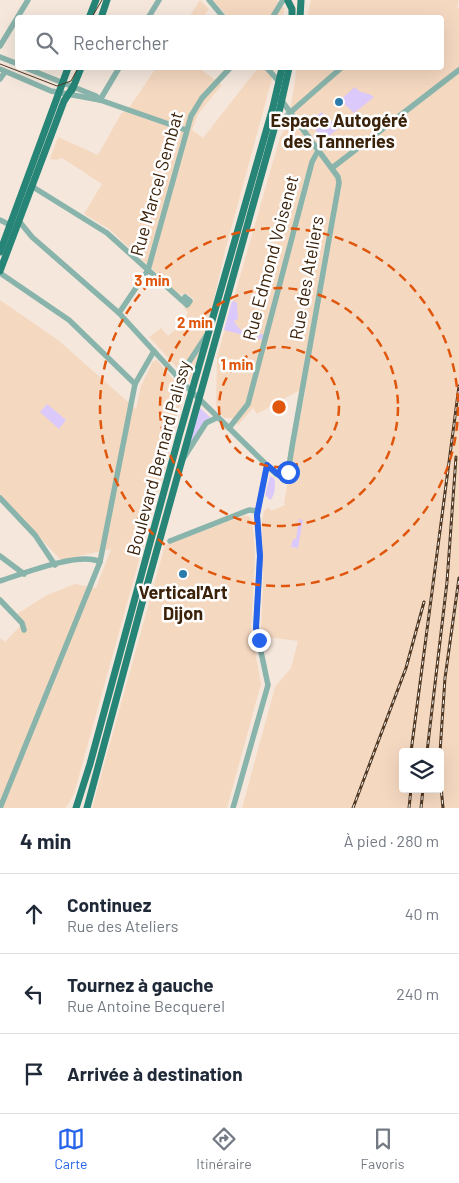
<!DOCTYPE html>
<html lang="fr">
<head>
<meta charset="utf-8">
<style>
  body { margin:0; font-family:Barlow,sans-serif; background:#f6f6f7; color:#1f2937 }
  .controls { position:absolute; right:15px; bottom:15px; display:grid; overflow:hidden; border-radius:5px; box-shadow:0 5px 20px #0002 }
  .controls button { width:45px; height:45px; display:grid; place-items:center; padding:0; border:0; border-bottom:1px solid #e0e1e3; background:#fff; color:#1f2937; font:25px sans-serif }
  .stop { position:absolute; width:15px; height:15px; margin:-11px; border:4px solid #2563eb; border-radius:50%; background:#fff }
  .stop.end { background:#2563eb; border-color:#fff; box-shadow:0 1px 5px #0008 }
  .list { margin:0; padding:0; list-style:none }
  h2 { display:flex; justify-content:space-between; align-items:center; height:65px; margin:0; padding:0 20px; font-size:21px }
  h2 small { font-size:16px; font-weight:400; color:#747a83 }
  .list li { display:grid; grid-template-columns:32px 1fr auto; gap:15px; align-items:center; box-sizing:border-box; height:80px; padding:0 20px; border-top:1px solid #e0e1e3 }
  .list b { display:block; font-size:19px; white-space:nowrap }
  .list p { margin:0; font-size:16px; white-space:nowrap; color:#747a83 }
  .list em { font-size:16px; font-style:normal; color:#747a83 }
  .icon { flex:none; width:28px; height:28px; fill:none; stroke:currentColor; stroke-width:2; stroke-linecap:round; stroke-linejoin:round }
  .map { position:relative; flex:none; width:459px; height:808px; overflow:hidden }
  .search { position:absolute; background:#fff; box-shadow:0 5px 20px #0002; left:15px; right:15px; top:15px; height:55px; display:flex; align-items:center; gap:12px; box-sizing:border-box; padding:0 18px; border-radius:5px; color:#747a83; font-size:19px }
  .sheet { height:305px; background:#fff }
  nav { display:flex; justify-content:space-around; align-items:center; box-sizing:border-box; height:70px; border-top:1px solid #e0e1e3; background:#fff; font-size:14px; color:#747a83 }
  nav a { display:grid; justify-items:center; gap:2px }
  nav .on { color:#2563eb }
  .map>svg:first-child { display:block }
  .built { fill:#f5d8c0; fill-rule:evenodd }
  .green { fill:#dbc9fc }
  .lines { fill:none; stroke-linecap:round; stroke-linejoin:round }
  .minor { stroke:#89b4ab; stroke-width:5.5 }
  .major { stroke:#268577; stroke-width:7 }
  .tram { stroke:#513923; stroke-width:1 }
  .rail-casing { stroke:#513923; stroke-width:3 }
  .rail { stroke:#fff; stroke-width:1; stroke-dasharray:4; stroke-linecap:butt }
  .route { stroke:#2563eb; stroke-width:6 }
  .ring { fill:none; stroke:#df560c; stroke-width:2.5; stroke-dasharray:9 6 }
  .poi-dot { fill:#2b7aac; stroke:#fff; stroke-width:2 }
  .labels { text-anchor:middle; stroke-width:5; stroke-linejoin:round; paint-order:stroke }
  .poi-label { font-size:18px; font-weight:bold; fill:#3b220a; stroke:#fff }
  .street-label { font-size:18px; fill:#3b220a; stroke:#fff }
  .centre { fill:#df560c; stroke:#fff; stroke-width:2.5 }
  .ring-label { font-size:15px; text-anchor:middle; font-weight:bold; fill:#df560c; stroke:#fff; stroke-width:5; stroke-linejoin:round; paint-order:stroke }
</style>
</head>
<body>
<div class="map">
<svg width="459" height="808" viewBox="0 0 459 808">
  <rect width="100%" height="100%" fill="#f5e7dc"/>
  <g class="built">
    <path d="M200,0l9,9 -6,8h-14z"/>
    <path d="M213,0h64l7,8 -1,9h-55z"/>
    <path d="M311,0h148l-2,7 2,1v800h-217l33,-121 16,-19 7,-27 -31,-4 -6,-6 2,-51 -1,-58 2,-11 5,-4 2,4 14,-6 -1,-3 21,-110 -7,-1 -41,23 -4,-6 -15,17 -7,-7h-7l-8,-12 1,-49 63,-220 8,-13 9,-56h145v-50l-135,-1zM403,752h37v37h-37z"/>
    <path d="M156,68h43l23,17 -24,29 -6,16 11,8 55,-70h17l-50,183 -16,69 -19,62 -41,-45 12,-9 7,8 17,-15 3,-9 -4,-4 10,-9 -7,-5h-8l-70,-65 -25,-15 18,-30 -40,-26 -6,2 -6,-1 8,-22 40,18 23,-41 10,-9z"/>
    <path d="M0,300l58,40 78,69 5,-23 12,-25 4,-1 29,34 -7,14 -9,41 -96,345 -8,14h-66v-170l5,4 17,-18 -8,-8 33,-21 28,-11 21,4 15,-39 -50,11 -61,-65z"/>
    <path d="M246,515l6,4 3,35 -4,76 10,54 -34,124h-135l73,-263z"/>
  </g>
  <g class="green">
    <path d="M355,87c5,8 12,4 19,10l-20,16 -14,-13z"/>
    <path d="M322,112l5,8 5,1 7,7 -16,13 -13,-20z"/>
    <path d="M232,301l5,1 1,17 -4,2c5,10 13,14 24,16l2,-3h3v6l-39,-10z"/>
    <path d="M47,404l19,16 -7,9 -19,-17z"/>
    <path d="M200,408l10,9 -20,26z"/>
    <path d="M270,476l4,2c2,7 1,18 -4,22l-5,-5z"/>
    <path d="M299,519l4,1 -5,28 -7,-1 2,-8h3z"/>
  </g>
  <g class="lines">
    <g class="minor">
      <path d="M209,0l15,18"/>
      <path d="M148,18l11,-18"/>
      <path d="M272,18l11,-18"/>
      <path d="M0,46l28,-46"/>
      <path d="M0,57l18,7"/>
      <path d="M26,68l70,28 4,4 86,30"/>
      <path d="M267,68l13,15"/>
      <path d="M0,69l51,22 49,9"/>
      <path d="M0,79l5,-7"/>
      <path d="M100,100l19,-32"/>
      <path d="M276,125l65,-57"/>
      <path d="M332,168l127,-98"/>
      <path d="M33,187l74,46 80,72 3,-4 -5,-4"/>
      <path d="M0,220l10,5"/>
      <path d="M19,221l13,16 87,76 67,73 90,88 8,2 4,-4 4,-25 47,-264 -1,-6 -59,-80"/>
      <path d="M0,273l69,47 66,64"/>
      <path d="M119,313l29,-43 43,-154 11,-18 28,-30"/>
      <path d="M176,375l7,-4 23,-35"/>
      <path d="M229,428l19,-24 64,-242 7,-13"/>
      <path d="M183,459l23,-36 12,-6"/>
      <path d="M0,498l35,37 20,30"/>
      <path d="M170,541l79,-31 8,1"/>
      <path d="M0,556l24,18"/>
      <path d="M0,581c22,-7 80,-30 100,-19"/>
      <path d="M0,600l22,23 2,7"/>
      <path d="M0,808l100,-246 35,-178 19,-33"/>
      <path d="M233,808l35,-123 -12,-57 4,-72 -3,-41 10,-50"/>
    </g>
    <g class="major">
      <path d="M288,1l4,8v9"/>
      <path d="M89,18l7,-18"/>
      <path d="M101,18l6,-18"/>
      <path d="M300,18l1,-18"/>
      <path d="M72,90l9,-22"/>
      <path d="M0,252l68,-184"/>
      <path d="M0,271l64,-170 9,-14"/>
      <path d="M76,808l14,-44 89,-328 94,-329 9,-39"/>
      <path d="M87,808l54,-201 139,-499 9,-40"/>
    </g>
    <g class="tram">
      <path d="M92,17l10,-17"/>
      <path d="M0,64l57,22 14,-5 7,-13"/>
    </g>
    <defs>
      <g id="rail">
        <path d="M411,752l48,-366"/>
        <path d="M427,752l20,-170 9,-125"/>
        <path d="M440,752l5,-74 14,-100"/>
        <path d="M440,776l3,32"/>
        <path d="M353,808l53,-140 18,-66"/>
        <path d="M409,808l2,-19"/>
        <path d="M421,808l2,-19"/>
      </g>
    </defs>
    <use href="#rail" class="rail-casing"/>
    <use href="#rail" class="rail"/>
  </g>
  <g class="lines">
    <path class="route" d="M259,640l-3,-12 4,-72 -3,-41 10,-50 13,11h6l2,-4"/>
  </g>
  <g class="ring">
    <circle cx="279" cy="407" r="60"/>
    <circle cx="279" cy="407" r="119"/>
    <circle cx="279" cy="407" r="179"/>
  </g>
  <g class="poi-dot">
    <circle cx="339" cy="102" r="5"/>
    <circle cx="183" cy="574" r="5"/>
  </g>
  <g class="labels">
    <g class="poi-label">
      <text x="339" y="127">Espace Autogéré<tspan x="339" dy="21">des Tanneries</tspan></text>
      <text x="183" y="599">Vertical'Art<tspan x="183" dy="21">Dijon</tspan></text>
    </g>
    <g class="street-label">
      <text transform="translate(157 184) rotate(-74)" y="6">Rue Marcel Sembat</text>
      <text transform="translate(271 258) rotate(-75)" y="6">Rue Edmond Voisenet</text>
      <text transform="translate(307 278) rotate(-80)" y="6">Rue des Ateliers</text>
      <text transform="translate(159 458) rotate(-75)" y="6">Boulevard Bernard Palissy</text>
    </g>
  </g>
  <circle cx="279" cy="407" r="8" class="centre"/>
  <g class="ring-label">
    <text x="152" y="286">3 min</text>
    <text x="195" y="328">2 min</text>
    <text x="237" y="370">1 min</text>
  </g>
</svg>
<div class="controls">
<button><svg class="icon" aria-label="layers" viewBox="0 0 24 24"><path d="M12 4l9 5-9 5-9-5zM3 14l9 5 9-5"/></svg></button>
</div>
<div class="stop" style="left:288px;top:472px"></div>
<div class="stop end" style="left:259px;top:640px"></div>
<div class="search"><svg class="icon" aria-label="search" viewBox="0 0 24 24"><circle cx="10" cy="10" r="6"/><path d="M15 15l6 6"/></svg>Rechercher</div>
</div>
<section class="sheet">
<h2>4 min<small>À pied · 280 m</small></h2>
<ul class="list">
<li><svg class="icon" aria-label="ahead" viewBox="0 0 24 24"><path d="M12 20V5M6 11l6-6 6 6"/></svg><div><b>Continuez</b><p>Rue des Ateliers</p></div><em>40 m</em></li>
<li><svg class="icon" aria-label="left" viewBox="0 0 24 24"><path d="M17 20v-9H6M10 6l-5 5 5 5"/></svg><div><b>Tournez à gauche</b><p>Rue Antoine Becquerel</p></div><em>240 m</em></li>
<li><svg class="icon" aria-label="arrive" viewBox="0 0 24 24"><path d="M6 21V4h12l-3 4 3 4H6"/></svg><div><b>Arrivée à destination</b></div></li>
</ul>
</section>
<nav>
<a class="on"><svg class="icon" aria-label="map" viewBox="0 0 24 24"><path d="M3 6l6-2 6 2 6-2v14l-6 2-6-2-6 2zM9 4v14M15 6v14"/></svg>Carte</a>
<a><svg class="icon" aria-label="directions" viewBox="0 0 24 24"><path d="M12 3l9 9-9 9-9-9zM9 14v-3h6M13 9l2 2-2 2"/></svg>Itinéraire</a>
<a><svg class="icon" aria-label="saved" viewBox="0 0 24 24"><path d="M7 4h10v16l-5-4-5 4z"/></svg>Favoris</a>
</nav>
</body>
</html>
